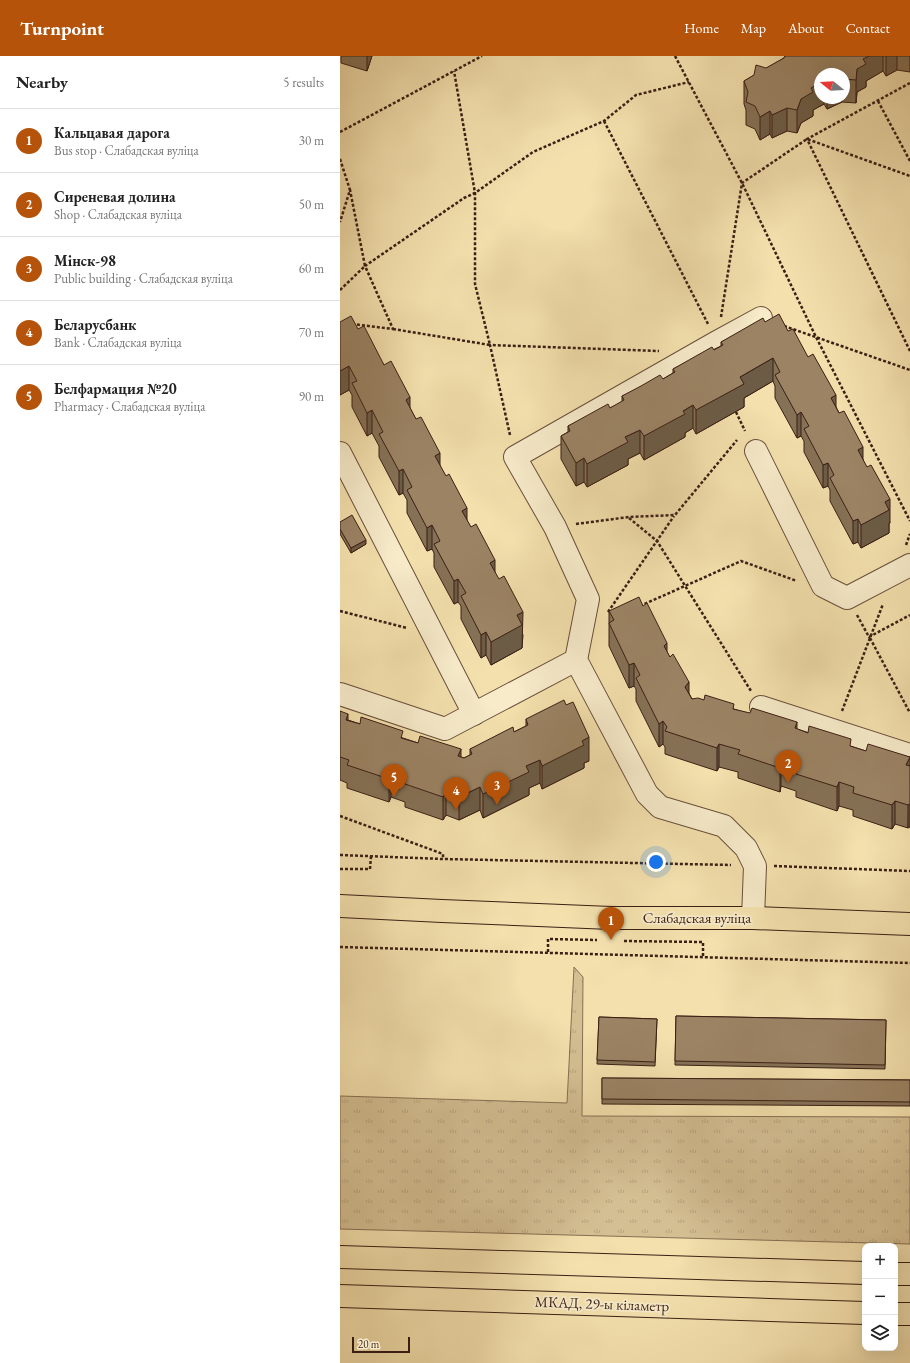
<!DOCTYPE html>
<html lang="en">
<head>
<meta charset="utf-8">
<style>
  body { margin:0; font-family:"EB Garamond",serif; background:#f2f2f2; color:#222 }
  .controls { position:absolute; right:12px; bottom:12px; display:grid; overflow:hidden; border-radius:8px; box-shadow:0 4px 16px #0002 }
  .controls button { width:36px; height:36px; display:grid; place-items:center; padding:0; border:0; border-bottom:1px solid #e0e0e0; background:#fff; color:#222; font:20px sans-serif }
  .compass { position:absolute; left:474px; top:12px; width:36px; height:36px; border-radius:50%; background:#fff; box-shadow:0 4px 16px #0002; rotate:288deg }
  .scale { position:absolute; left:12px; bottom:10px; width:58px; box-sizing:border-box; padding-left:4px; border:2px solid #3b1f15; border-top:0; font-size:11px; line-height:14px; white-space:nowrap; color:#3b1f15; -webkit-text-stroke:3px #f7ebca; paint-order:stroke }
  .you { position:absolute; left:316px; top:806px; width:14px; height:14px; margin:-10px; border:3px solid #fff; border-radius:50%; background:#1a73e8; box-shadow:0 0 0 6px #1a73e833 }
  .badge { display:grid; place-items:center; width:26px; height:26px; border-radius:50%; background:#b45309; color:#fff; font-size:13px; font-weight:700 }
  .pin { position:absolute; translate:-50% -33px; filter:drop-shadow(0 1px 2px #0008) }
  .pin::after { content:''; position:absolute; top:21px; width:14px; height:12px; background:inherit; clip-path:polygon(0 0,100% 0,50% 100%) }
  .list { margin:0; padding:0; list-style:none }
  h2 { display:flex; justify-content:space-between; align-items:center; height:52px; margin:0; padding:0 16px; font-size:17px }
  h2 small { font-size:13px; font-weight:400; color:#767676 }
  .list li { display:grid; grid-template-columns:26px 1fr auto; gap:12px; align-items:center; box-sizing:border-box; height:64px; padding:0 16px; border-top:1px solid #e0e0e0 }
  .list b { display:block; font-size:15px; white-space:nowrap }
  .list p { margin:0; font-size:13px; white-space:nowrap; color:#767676 }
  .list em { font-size:13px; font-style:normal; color:#767676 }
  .icon { flex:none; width:22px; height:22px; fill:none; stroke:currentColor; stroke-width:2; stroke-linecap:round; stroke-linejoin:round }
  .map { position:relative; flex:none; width:570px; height:1307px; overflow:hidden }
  header { display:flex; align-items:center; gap:24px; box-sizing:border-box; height:56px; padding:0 20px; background:#b45309; color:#fff }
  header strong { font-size:19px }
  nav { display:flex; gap:22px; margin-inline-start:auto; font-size:14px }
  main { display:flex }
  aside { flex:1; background:#fff }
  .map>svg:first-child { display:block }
  .grass { fill:url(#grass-tufts); stroke:#886f54 }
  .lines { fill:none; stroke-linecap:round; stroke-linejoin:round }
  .minor-casing { stroke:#694f3b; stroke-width:24 }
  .major-casing { stroke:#3b1f15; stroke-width:24 }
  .highway-casing { stroke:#3b1f15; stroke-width:24 }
  .path { stroke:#3b1f15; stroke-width:2.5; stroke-dasharray:3 2; stroke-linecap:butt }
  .minor { stroke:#f7ebca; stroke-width:22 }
  .major { stroke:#f3e0ad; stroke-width:22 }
  .highway { stroke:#f3e0ad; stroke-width:22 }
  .wall { fill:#857156; stroke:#3b1f15; fill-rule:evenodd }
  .shaded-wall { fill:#6c5c46; stroke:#3b1f15 }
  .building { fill:#9b8364; stroke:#3b1f15 }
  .labels { text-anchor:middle; stroke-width:3.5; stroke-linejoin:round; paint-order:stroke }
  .street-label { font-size:15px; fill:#3b1f15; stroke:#f7ebca }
</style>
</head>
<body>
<header>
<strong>Turnpoint</strong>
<nav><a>Home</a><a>Map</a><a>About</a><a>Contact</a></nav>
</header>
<main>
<aside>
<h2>Nearby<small>5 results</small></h2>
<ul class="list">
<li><span class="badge">1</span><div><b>Кальцавая дарога</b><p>Bus stop · Слабадская вуліца</p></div><em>30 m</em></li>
<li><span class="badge">2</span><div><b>Сиреневая долина</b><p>Shop · Слабадская вуліца</p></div><em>50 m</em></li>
<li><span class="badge">3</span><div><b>Мінск-98</b><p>Public building · Слабадская вуліца</p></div><em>60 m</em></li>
<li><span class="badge">4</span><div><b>Беларусбанк</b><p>Bank · Слабадская вуліца</p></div><em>70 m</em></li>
<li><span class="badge">5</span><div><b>Белфармация №20</b><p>Pharmacy · Слабадская вуліца</p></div><em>90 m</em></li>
</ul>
</aside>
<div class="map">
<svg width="570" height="1307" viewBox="0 0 570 1307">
  <defs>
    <pattern id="grass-tufts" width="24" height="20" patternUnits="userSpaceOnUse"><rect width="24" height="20" fill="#d4bf93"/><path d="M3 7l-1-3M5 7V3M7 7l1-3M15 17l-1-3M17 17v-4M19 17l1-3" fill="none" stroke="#b7a47e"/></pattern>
  </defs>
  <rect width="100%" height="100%" fill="#f3e0ad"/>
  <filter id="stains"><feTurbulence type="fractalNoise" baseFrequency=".005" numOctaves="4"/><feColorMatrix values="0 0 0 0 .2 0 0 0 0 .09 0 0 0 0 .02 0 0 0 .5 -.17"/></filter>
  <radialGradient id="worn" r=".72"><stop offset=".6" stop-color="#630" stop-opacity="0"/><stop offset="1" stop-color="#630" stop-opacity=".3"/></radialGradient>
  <path class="grass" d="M234,911l9,10 -1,139 328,1v127l-570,-15v-133l227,7z"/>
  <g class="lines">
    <defs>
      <g id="minor">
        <path d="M416,395l67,135 24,12 63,-33"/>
        <path d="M0,397l134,261"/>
        <path d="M0,638l105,35 131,-69"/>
        <path d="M421,651l149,48"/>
        <path d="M413,862l2,-52 -9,-18 -22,-22 -64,-19 -13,-13 -71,-134 12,-61 -33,-72 -40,-70 202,-115 44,-24"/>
      </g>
      <path id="major" d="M0,850l102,5 169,7h142l157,6"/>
      <g id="highway">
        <path d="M0,1201l525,16"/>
        <path d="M555,1218h15"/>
        <path d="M0,1240l525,17"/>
        <path d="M555,1258h15"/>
      </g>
    </defs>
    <use href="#minor" class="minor-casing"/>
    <use href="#major" class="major-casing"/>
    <use href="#highway" class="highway-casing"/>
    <g class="path">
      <path d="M335,0l67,127 74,154 94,184"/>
      <path d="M570,27l-103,56 103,212"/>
      <path d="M538,45l32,60"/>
      <path d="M264,65l104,203"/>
      <path d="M0,76l142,-76"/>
      <path d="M0,103l10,31 -10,32"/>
      <path d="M0,234l25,-24 -15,-76"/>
      <path d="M381,261l21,-134 65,-44 103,37"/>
      <path d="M12,268l41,5 -28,-63 99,-68 11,-5 58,-41 71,-31 32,-26 53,-13"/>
      <path d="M444,270l126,44"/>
      <path d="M53,273l97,16 -15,-61v-91l-21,-122"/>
      <path d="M396,356l9,19"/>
      <path d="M170,379l-20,-90 169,6"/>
      <path d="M289,462l28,23 94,150"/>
      <path d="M236,468l53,-7 46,-2 62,-75"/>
      <path d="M566,489l4,-11"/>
      <path d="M300,550l101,-45 56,20"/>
      <path d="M0,555l67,17"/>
      <path d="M268,556l66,-96"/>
      <path d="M517,559l12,22 41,-22"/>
      <path d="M530,582l40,75"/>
      <path d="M502,655l41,-107"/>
      <path d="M0,760l103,38v5"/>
      <path d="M0,799l103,4 288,6"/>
      <path d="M434,810l136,5"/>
      <path d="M0,813h30l1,-13"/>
      <path d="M284,885l79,1v15"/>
      <path d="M0,891l570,16"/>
      <path d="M208,896v-13l49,1"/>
    </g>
    <use href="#minor" class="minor"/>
    <use href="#major" class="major"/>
    <use href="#highway" class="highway"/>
  </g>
  <g class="wall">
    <path d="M1,0h31l-5,15 -26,-8z"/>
    <path d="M445,0h125v16l-13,-2 -11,6 -3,-5 -17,10v6l-9,5 -1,11 -14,-1 -15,7 -3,-5 -11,6v6l-12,7 -4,10 -10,-2 -15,7 -2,-4 -10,6 -5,-11 -9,-4v-15l-2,-6v-23l40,-23zM480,18h24v24h-24z"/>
    <path d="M425,266l23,9 48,76 27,53 27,63h-1v10l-28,15 -3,-6 -5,2 -23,-43v-11l-2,-4 -5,2 -19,-36v-11l-3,-5 -4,2 -22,-40v-12l-2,-5 -29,17v9l-48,27 -3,-6 -8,5v4l-41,23 -4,-7 -12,6v6l-41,22 -3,-5 -8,4 -15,-27v-23l7,-4v-6l42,-18 12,-6v-6l41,-17 10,-6v-4l48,-23v-4z"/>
    <path d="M18,273l26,36 26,43 30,58 27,55 28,52 28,62 -1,13 -31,17 -5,-10 -5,3 -20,-39v-13l-3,-4 -4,2 -20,-37v-14l-2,-4 -5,2 -20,-38v-13l-4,-7 -4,2 -20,-38v-11l-7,-13 -5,3 -15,-29v-12l-3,-5 -9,5z"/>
    <path d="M0,466l26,22 -15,9 -11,-19z"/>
    <path d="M269,555l58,41 25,47 42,10 63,20 69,22 44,6 -2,71 -13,-4 -3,5 -39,-13v-6l-14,-4 -2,5 -41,-14v-6l-15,-5 -1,6 -42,-14v-6l-19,-5 -2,4 -52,-17v-7l-2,-3 -4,3 -23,-46v-12l-2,-3 -5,2 -20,-42z"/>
    <path d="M0,655l8,9 116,38 6,-3v-6l44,-17 12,-6v-7l63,42 -5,2v5l-42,21 -2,-6 -11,5v7l-46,23 -3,-8 -21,10 -13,-5 -3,5 -38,-13v-5l-14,-5 -2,5 -42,-14v-5l-7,-3z"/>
    <path d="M336,960l210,4 -1,49 -210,-4z"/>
    <path d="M259,961l58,2 -2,47 -58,-2z"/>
    <path d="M262,1022l308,2v26l-308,-2z"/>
  </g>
  <g class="shaded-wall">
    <path d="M27,0h5l-5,15z"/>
    <path d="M529,0h14v15l-17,10v6l-9,5 -1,11v-23l1,-11 6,-10z"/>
    <path d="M546,0h11v14l-11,6z"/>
    <path d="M480,27v15h4v6l-11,6v6l-12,7 -4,10v-23l4,-11 10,-11z"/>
    <path d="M487,42h15v4l-15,7z"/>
    <path d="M447,52v23l-15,7v-23z"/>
    <path d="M430,55v23l-10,6v-23z"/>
    <path d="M433,302v23l-29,17v9l-48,27v-24l44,-33z"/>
    <path d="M9,310v24l-9,5v-24z"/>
    <path d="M496,339v24l-5,-21z"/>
    <path d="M70,341v23l-4,-20z"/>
    <path d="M353,349v23l-8,5v4l-41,23v-24z"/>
    <path d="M32,354v23l-5,3v-23z"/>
    <path d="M461,356v24l-4,2v-23z"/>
    <path d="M300,374v23l-12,6v6l-41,22v-23l38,-27z"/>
    <path d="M523,391v23l-5,-20z"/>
    <path d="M100,397v24l-5,-21z"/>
    <path d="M244,402v24l-8,4v-23z"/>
    <path d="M488,407v23l-5,2v-23z"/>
    <path d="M63,413v24l-4,2v-24z"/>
    <path d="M550,443v24h-1v10l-28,15v-23l24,-23z"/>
    <path d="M127,452v23l-5,-20z"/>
    <path d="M518,463v23l-5,2v-23z"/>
    <path d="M92,469v24l-5,2v-23z"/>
    <path d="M26,484v4l-15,9v-5z"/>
    <path d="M155,504v23l-5,-20z"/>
    <path d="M118,523v23l-4,2v-23z"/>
    <path d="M183,556l-1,36 -31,17v-23l26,-27z"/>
    <path d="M146,576v23l-5,3v-23z"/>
    <path d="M327,587v23l-3,-20z"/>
    <path d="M294,607v23l-5,2v-23z"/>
    <path d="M349,626v24l-4,-19z"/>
    <path d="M8,658v23l-2,-17z"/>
    <path d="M323,665v23l-4,3v-23z"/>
    <path d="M457,666v23l-2,-17z"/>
    <path d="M249,681v24l-5,2v5l-42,21v-23l40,-25z"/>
    <path d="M379,688v23l-2,4v-23z"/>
    <path d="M121,693v23l-3,-16z"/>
    <path d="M570,701v24l-4,-16z"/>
    <path d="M200,704v23l-11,5v7l-46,23v-24l43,-28z"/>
    <path d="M441,707v23l-1,6v-24z"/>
    <path d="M51,718v23l-2,5v-23z"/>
    <path d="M499,726v24l-2,5v-24z"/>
    <path d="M140,731v23l-21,10v-23z"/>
    <path d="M106,736v23l-3,5v-23z"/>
    <path d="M555,745v23l-3,5v-24z"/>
    <path d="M570,748v23l-2,1v-23z"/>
  </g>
  <g class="building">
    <path d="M445,0h84l-6,3 3,5 -9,5 -1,11 -12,-1v-5h-24v9l-9,5 2,4 -12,7 -4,11 -10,-2 -15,7 -2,-4 -10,6 -5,-11 -9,-4 2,-10 -4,-11 10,-6 2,-10 10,3 18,-10z"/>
    <path d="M439,258l9,17 5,-2 15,28 5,-3 23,41 -5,3 8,15 5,-2 19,36 -5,3 9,17 4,-2 19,34 -5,3 4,8 -28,15 -3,-6 -5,2 -23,-43 4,-3 -6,-12 -5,2 -19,-36 5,-3 -8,-14 -4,3 -22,-40 5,-3 -7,-14 -33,19 4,7 -48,26 -3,-5 -10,6 2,3 -41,22 -4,-6 -15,7 3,5 -41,22 -3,-6 -8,5 -15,-27 9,-5 -2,-5 40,-22 2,4 14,-8 -2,-4 19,-10 19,-11 3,4 12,-7 -2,-3 39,-22 2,3 9,-5 -2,-3 42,-24 2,4z"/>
    <path d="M11,260l7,13 6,-3 20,39 7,-4 19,36 -4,3 10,19 5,-2 19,36 -5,3 11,20 3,-2 18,34 -5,3 9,16 5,-3 19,36 -5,3 9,16 5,-3 19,36 -6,3 5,10 -31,17 -5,-10 -5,3 -20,-39 5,-3 -8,-14 -4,2 -20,-37 6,-3 -8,-16 -5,3 -20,-38 5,-3 -9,-18 -4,2 -20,-37 4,-2 -11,-22 -5,3 -15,-30 5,-2 -8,-15 -9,5v-49z"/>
    <path d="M12,459l14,25 -15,8 -11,-19v-7z"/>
    <path d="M299,541l4,9 4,-3 20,40 -3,3 6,11 3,-3 16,28 -4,5 7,12 6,-1 6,2 1,-5 29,9 -1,5 17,4 2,-5 45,14 -2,6 13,5 1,-7 42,13 -1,7 16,5 2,-7 42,13 -4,8 4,1v38l-2,1 -13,-4 -3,4 -39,-12 1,-6 -15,-5 -2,5 -41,-13 2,-5 -17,-6 -1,5 -42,-14 2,-4 -21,-6 -2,4 -52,-17 2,-4 -4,-6 -4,3 -23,-46 4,-3 -6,-12 -5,2 -20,-42 5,-3 -5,-9z"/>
    <path d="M224,644l2,5 7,-3 16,35 -7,4 2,4 -42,21 -2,-6 -14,6 3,6 -46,22 -3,-7 -21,10 -13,-5 -3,5 -38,-13 1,-5 -15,-5 -2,5 -42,-14 2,-5 -9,-3v-46l8,3 -2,6 14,4 1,-7 42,14 -2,7 17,5 2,-7 41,13 -3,7 6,2 8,-4 -2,-5 43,-22 1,5 14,-7 -2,-6z"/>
    <path d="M336,960l210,4 -1,45 -210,-4z"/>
    <path d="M259,961l58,2 -2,43 -58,-2z"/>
    <path d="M262,1022l308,2v22l-308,-3z"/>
  </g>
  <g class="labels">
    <g class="street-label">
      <text x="357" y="867">Слабадская вуліца</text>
      <text transform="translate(262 1248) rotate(2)" y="5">МКАД, 29-ы кіламетр</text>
    </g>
  </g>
  <rect width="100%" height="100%" filter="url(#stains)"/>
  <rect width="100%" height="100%" fill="url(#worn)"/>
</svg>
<div class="controls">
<button>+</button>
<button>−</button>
<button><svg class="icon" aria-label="layers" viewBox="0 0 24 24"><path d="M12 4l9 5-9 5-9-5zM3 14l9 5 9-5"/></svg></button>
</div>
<svg class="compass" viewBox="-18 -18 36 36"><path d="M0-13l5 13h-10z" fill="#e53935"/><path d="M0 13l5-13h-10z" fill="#767676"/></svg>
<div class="scale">20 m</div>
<div class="you"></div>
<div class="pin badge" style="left:271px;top:884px">1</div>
<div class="pin badge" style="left:448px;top:727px">2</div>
<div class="pin badge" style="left:157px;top:749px">3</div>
<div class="pin badge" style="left:116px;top:754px">4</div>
<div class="pin badge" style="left:54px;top:741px">5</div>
</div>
</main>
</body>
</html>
